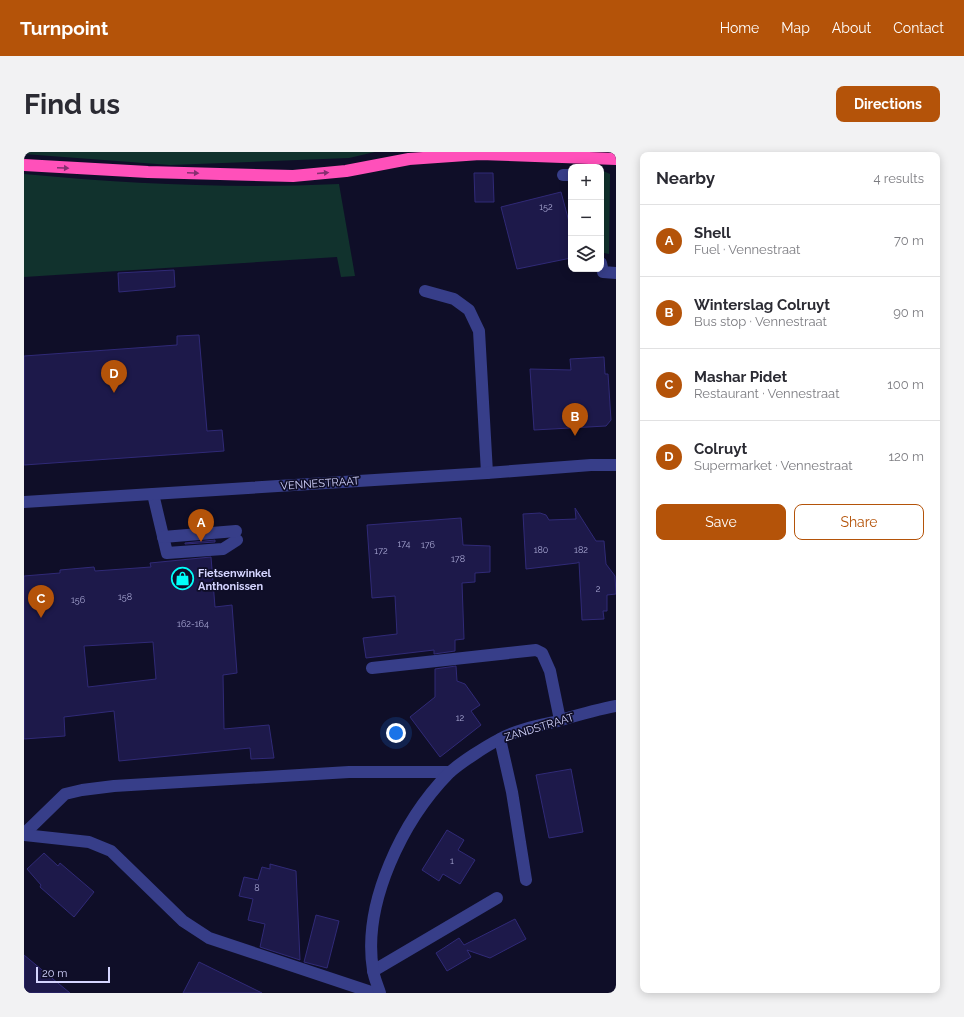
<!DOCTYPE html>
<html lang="en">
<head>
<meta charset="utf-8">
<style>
  body { margin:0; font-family:Raleway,sans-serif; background:#f2f2f3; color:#2b2b33 }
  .controls { position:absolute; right:12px; top:12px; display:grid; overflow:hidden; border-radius:8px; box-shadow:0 2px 10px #0003 }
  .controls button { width:36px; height:36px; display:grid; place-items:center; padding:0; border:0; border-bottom:1px solid #e1e1e2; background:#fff; color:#2b2b33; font:20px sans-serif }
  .scale { position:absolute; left:12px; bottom:10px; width:74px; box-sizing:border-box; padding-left:4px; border:2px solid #d5d5ff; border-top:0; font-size:11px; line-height:14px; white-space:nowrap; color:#d5d5ff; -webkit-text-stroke:3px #0f0e28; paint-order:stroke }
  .you { position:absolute; left:372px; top:581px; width:14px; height:14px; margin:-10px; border:3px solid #fff; border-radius:50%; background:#1a73e8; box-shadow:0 0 0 6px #1a73e833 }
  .badge { display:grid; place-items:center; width:26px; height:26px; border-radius:50%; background:#b45309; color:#fff; font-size:13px; font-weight:700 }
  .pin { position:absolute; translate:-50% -33px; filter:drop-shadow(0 1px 2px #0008) }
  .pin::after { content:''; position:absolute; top:21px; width:14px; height:12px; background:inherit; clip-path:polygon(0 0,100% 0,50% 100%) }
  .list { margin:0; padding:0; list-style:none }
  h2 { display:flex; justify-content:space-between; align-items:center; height:52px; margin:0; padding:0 16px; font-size:17px }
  h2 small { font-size:13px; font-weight:400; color:#7c7c81 }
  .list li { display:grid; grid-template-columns:26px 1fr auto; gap:12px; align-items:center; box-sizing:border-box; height:72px; padding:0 16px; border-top:1px solid #e1e1e2 }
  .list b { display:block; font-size:15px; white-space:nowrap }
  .list p { margin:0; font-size:13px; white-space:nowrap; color:#7c7c81 }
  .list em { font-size:13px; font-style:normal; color:#7c7c81 }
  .actions { display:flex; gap:8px; padding:12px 16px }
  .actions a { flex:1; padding:9px 0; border:1px solid #b45309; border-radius:8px; text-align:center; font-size:14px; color:#b45309 }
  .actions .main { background:#b45309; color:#fff }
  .icon { flex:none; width:22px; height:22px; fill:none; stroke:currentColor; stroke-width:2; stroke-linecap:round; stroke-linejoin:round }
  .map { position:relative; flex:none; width:592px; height:841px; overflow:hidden; border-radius:8px }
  header { display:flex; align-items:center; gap:24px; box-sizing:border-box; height:56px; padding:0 20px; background:#b45309; color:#fff }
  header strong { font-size:19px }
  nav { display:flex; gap:22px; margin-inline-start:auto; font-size:14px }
  .intro { display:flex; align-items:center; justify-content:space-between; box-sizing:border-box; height:96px; padding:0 24px }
  h1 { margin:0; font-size:28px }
  .button { padding:10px 18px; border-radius:8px; background:#b45309; color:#fff; font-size:14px; font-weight:700 }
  main { display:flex; gap:24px; padding:0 24px }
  aside { flex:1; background:#fff; border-radius:8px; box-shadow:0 2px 10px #0003 }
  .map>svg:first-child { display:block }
  .green { fill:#11322d }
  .building { fill:#1d194a; stroke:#302a77; fill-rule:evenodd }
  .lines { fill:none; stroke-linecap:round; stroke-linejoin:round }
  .lane { stroke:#373e89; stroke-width:12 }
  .street { stroke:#373e89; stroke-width:12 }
  .highway { stroke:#ff50ba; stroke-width:12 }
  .oneway { fill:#872f71 }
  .labels { text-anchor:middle; stroke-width:3.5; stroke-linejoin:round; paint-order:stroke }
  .number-label { font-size:9px; fill:#a7a6d2 }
  .street-label { font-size:11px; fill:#d5d5ff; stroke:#0f0e28 }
  .poi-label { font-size:11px; font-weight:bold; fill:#d5d5ff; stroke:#0f0e28; text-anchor:start }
</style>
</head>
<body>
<header>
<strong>Turnpoint</strong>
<nav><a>Home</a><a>Map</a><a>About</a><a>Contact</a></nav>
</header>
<div class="intro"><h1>Find us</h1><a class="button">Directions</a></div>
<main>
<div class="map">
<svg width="592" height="841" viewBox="0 0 592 841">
  <rect width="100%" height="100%" fill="#0f0e28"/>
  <g class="green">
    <path d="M0,0h351l-26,6 -179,7 -146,-11z"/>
    <path d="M577,18l9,4 -1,80 -5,-1 -3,-13z"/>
    <path d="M0,22c104,10 211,15 315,10l16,92 -14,1 -4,-20 -313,20z"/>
  </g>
  <g class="building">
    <path d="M450,21h19l1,29h-19z"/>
    <path d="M537,40l10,37v29l-54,11 -16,-62z"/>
    <path d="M150,118l1,17 -56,5 -1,-19z"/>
    <path d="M175,183l8,96 15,-1 2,21 -200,14v-109l153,-11v-9z"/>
    <path d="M580,205l1,17h3l3,46 -5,6 -72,4 -4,-61 41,1 -1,-11z"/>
    <path d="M551,356l21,33h8l2,23 9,12 1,18 -9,1v16h-4l1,8 -22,1 -3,-58 -2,1 -51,6 -3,-55 17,-1 6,2 3,5 27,-1z"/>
    <path d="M437,366l2,27 27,1v26l-15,1v9l-13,1 2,56 -9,1v11l-21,3v-4l-68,8 -3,-20 34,-4 -2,-38 -23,2 -5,-73z"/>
    <path d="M191,388v2l-30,2v-1z"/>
    <path d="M187,405l4,50 17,-2 5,68 -14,2 1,54 45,-4 5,33 -23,1 -1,-11 -131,13 -5,-50 -50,6 1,19 -41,3v-163l36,-3v-3l34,-3 1,4 56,-4 -1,-4zM129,490l3,37 -68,8 -4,-41z"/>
    <path d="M432,514l1,15 8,3 15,21 -9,6 10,14 -41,32 -30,-40 25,-20v-28z"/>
    <path d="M547,617l12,63 -34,6 -13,-63z"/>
    <path d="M423,678l17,10 -6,10 17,10 -15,24 -17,-10 -4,7 -17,-11z"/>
    <path d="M20,701l14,13 2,-3 34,29 -20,25 -34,-30 1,-2 -14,-16z"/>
    <path d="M246,712l26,7 4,89 -40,-13 5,-23 -17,-4 5,-21 -14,-3 5,-19 14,3 4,-13 8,2z"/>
    <path d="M292,763l23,6 -12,47 -23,-6z"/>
    <path d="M491,767l11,20 -36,19 -23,-8 4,7 -24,14 -11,-18 23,-15 5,7z"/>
    <path d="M0,803l46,38h-46z"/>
    <path d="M175,810l63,31h-79z"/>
  </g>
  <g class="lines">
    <g class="lane">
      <path d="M539,23h8"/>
      <path d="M577,111l2,9 13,1"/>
      <path d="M401,139l29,8 15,11 10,21 8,142"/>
      <path d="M129,342l14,59 56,-4 14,-9"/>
      <path d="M139,385l73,-6"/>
      <path d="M348,516l164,-18 6,3 8,18 10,49"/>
      <path d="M476,587l12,53 14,88"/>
      <path d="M0,682l41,-40 17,-4 32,-4 235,-14h101"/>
      <path d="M0,683l65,7 22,9 72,70 26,17 165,55"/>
      <path d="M349,819l124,-73"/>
    </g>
    <g class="street">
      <path d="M0,350l463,-29 104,-8h25"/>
      <path d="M356,841c-2,-7 -6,-15 -7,-23 -11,-67 30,-150 76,-197 11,-10 37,-27 51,-34 16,-9 36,-13 54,-17 21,-6 41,-12 62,-16"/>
    </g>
    <path class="highway" d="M0,13l124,7 145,4 53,-5 63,-12 71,-5 136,5"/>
  </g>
  <defs><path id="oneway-solid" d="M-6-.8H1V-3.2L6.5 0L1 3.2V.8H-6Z"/></defs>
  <g class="oneway">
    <use href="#oneway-solid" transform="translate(39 16) rotate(2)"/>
    <use href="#oneway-solid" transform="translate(169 21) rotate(2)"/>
    <use href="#oneway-solid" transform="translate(299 21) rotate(-5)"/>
  </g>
  <defs>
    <symbol id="shop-ring" viewBox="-11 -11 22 22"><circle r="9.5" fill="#0f0e28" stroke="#01fff9" stroke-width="1.5"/><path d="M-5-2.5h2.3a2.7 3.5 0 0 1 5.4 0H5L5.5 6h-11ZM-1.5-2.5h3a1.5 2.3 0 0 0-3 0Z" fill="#01fff9"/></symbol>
  </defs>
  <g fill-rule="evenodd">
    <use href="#shop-ring" x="146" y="414" width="25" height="25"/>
  </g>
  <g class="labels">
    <g class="number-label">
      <text x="522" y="58">152</text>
      <text x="380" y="395">174</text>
      <text x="404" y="396">176</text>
      <text x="517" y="401">180</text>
      <text x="557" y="401">182</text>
      <text x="357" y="402">172</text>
      <text x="434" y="410">178</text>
      <text x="574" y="440">2</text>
      <text x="101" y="448">158</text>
      <text x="54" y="451">156</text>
      <text x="169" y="475">162-164</text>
      <text x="436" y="569">12</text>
      <text x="428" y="712">1</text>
      <text x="233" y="739">8</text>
    </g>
    <g class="street-label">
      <text transform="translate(296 331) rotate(-4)" y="4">VENNESTRAAT</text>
      <text transform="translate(515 575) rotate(-17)" y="4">ZANDSTRAAT</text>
    </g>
    <g class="poi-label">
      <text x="174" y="425">Fietsenwinkel<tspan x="174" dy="13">Anthonissen</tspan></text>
    </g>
  </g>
</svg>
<div class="controls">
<button>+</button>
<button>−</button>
<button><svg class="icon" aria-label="layers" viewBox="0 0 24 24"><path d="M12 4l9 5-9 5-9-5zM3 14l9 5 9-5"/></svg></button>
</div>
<div class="scale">20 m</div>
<div class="you"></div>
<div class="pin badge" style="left:177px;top:390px">A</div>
<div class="pin badge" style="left:551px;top:284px">B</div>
<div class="pin badge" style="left:17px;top:466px">C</div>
<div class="pin badge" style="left:90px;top:241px">D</div>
</div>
<aside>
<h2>Nearby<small>4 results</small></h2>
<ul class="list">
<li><span class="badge">A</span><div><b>Shell</b><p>Fuel · Vennestraat</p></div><em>70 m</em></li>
<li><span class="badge">B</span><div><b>Winterslag Colruyt</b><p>Bus stop · Vennestraat</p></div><em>90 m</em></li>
<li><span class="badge">C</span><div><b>Mashar Pidet</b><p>Restaurant · Vennestraat</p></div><em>100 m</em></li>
<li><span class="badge">D</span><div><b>Colruyt</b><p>Supermarket · Vennestraat</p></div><em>120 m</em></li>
</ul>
<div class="actions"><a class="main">Save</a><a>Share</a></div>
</aside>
</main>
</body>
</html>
